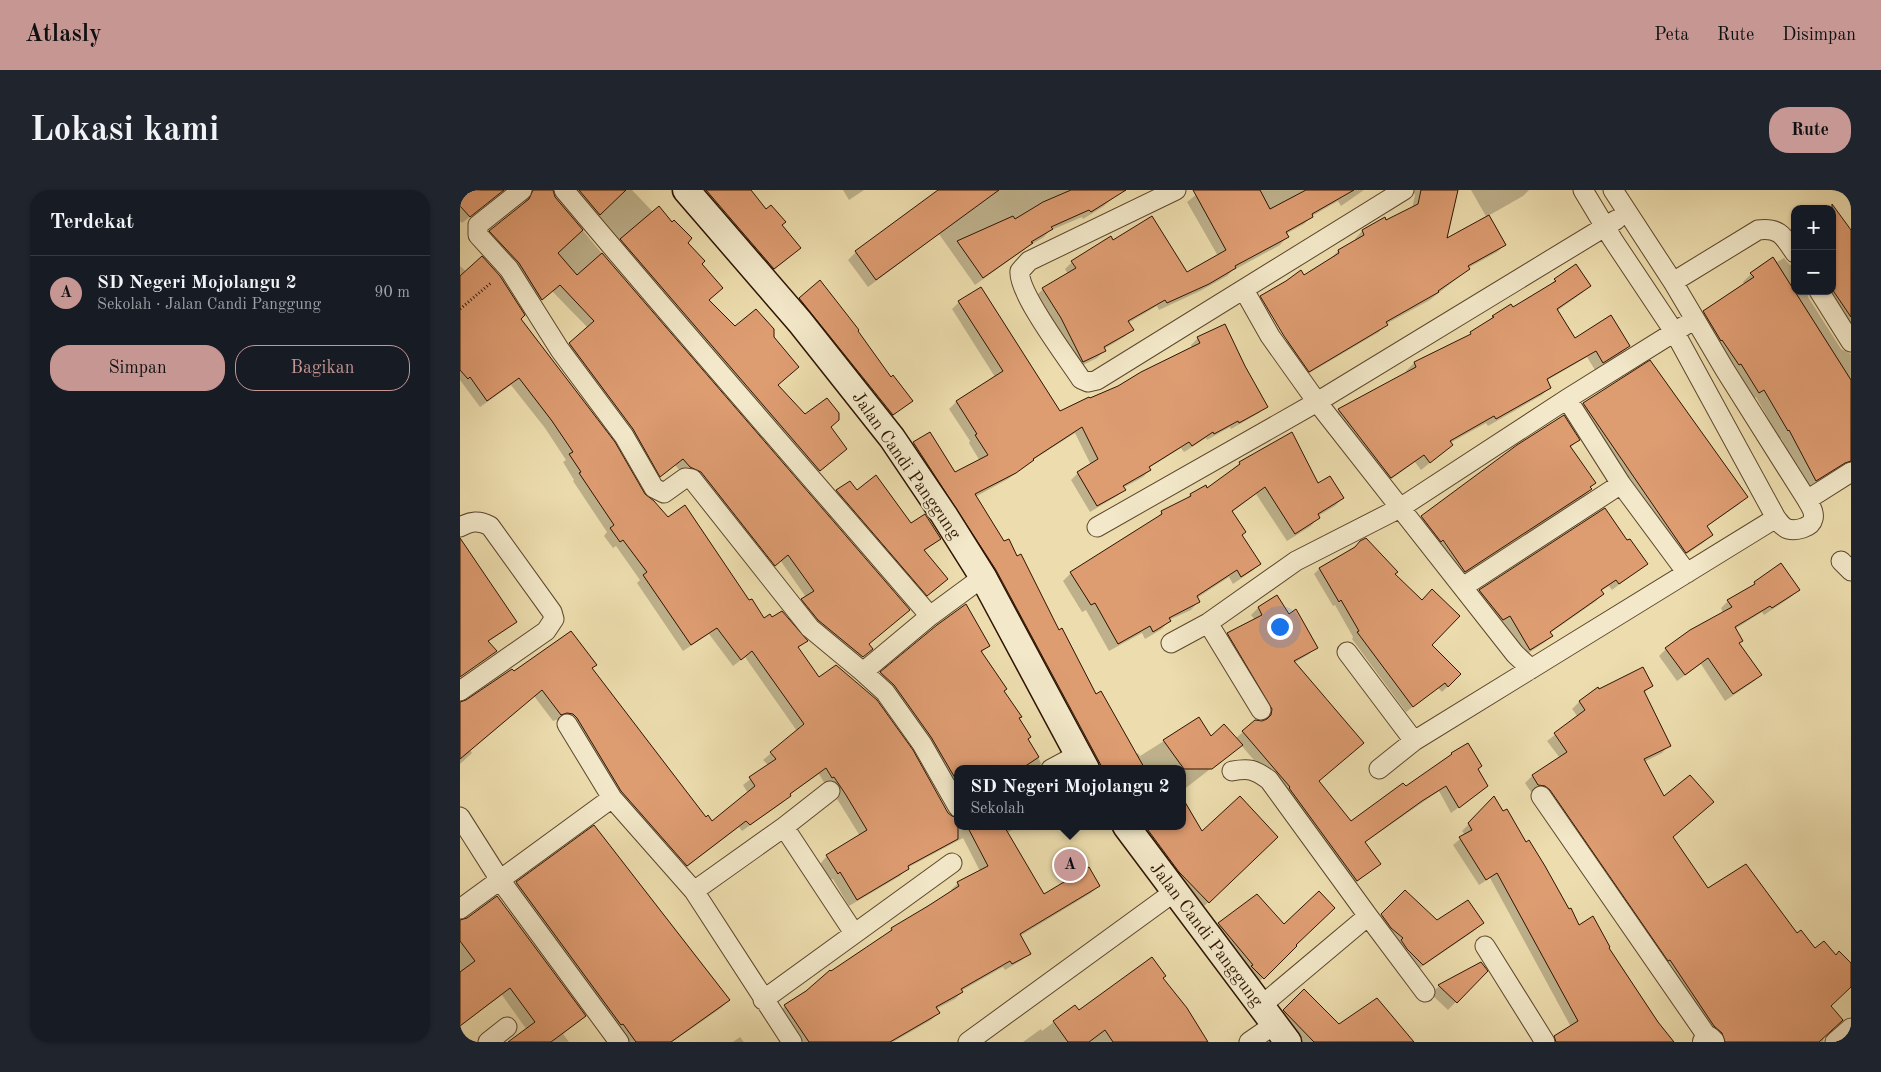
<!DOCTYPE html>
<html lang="id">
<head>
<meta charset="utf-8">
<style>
  :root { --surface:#171b24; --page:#20242c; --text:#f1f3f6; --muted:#9ea1a6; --line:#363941; --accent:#c59692 }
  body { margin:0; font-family:"Old Standard TT",serif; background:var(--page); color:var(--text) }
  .controls { position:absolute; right:15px; top:15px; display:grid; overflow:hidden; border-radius:10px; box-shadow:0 1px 4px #0004 }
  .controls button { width:45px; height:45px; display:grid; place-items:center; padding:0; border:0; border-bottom:1px solid var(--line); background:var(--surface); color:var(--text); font:25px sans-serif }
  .you { position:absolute; left:819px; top:436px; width:18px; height:18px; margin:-12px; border:4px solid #fff; border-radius:50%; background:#1a73e8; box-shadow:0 0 0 8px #1a73e833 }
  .badge { display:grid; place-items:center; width:32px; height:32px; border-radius:50%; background:var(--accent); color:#111; font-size:16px; font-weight:700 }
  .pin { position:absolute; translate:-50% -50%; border:2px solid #fff; box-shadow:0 1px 5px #0006 }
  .popup { position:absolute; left:494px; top:575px; width:232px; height:65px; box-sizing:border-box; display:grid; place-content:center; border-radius:10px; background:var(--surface); filter:drop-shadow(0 1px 4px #0005); font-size:16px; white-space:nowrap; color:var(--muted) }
  .popup b { font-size:19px; color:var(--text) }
  .popup::after { content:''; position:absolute; left:50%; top:100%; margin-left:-10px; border:10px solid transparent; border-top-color:var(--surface) }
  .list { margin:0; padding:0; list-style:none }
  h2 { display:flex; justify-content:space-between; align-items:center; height:65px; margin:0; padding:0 20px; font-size:21px }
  h2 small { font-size:16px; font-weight:400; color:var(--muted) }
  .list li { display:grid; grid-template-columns:32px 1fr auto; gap:15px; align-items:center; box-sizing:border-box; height:75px; padding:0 20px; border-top:1px solid var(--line) }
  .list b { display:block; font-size:19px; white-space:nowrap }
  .list p { margin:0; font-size:16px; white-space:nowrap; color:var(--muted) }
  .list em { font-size:16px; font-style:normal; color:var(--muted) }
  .actions { display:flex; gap:10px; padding:15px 20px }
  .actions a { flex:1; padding:11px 0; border:1px solid var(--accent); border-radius:20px; text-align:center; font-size:18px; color:var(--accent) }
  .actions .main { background:var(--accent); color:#111 }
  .map { position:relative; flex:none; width:1391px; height:852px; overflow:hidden; border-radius:20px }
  header { display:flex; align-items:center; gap:30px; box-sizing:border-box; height:70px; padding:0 25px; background:var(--accent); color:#111 }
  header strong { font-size:24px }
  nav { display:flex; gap:28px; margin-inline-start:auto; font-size:18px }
  .intro { display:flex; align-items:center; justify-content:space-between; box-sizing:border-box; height:120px; padding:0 30px }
  h1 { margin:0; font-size:35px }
  .button { padding:12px 22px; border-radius:20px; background:var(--accent); color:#111; font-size:18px; font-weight:700 }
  main { display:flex; gap:30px; padding:0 30px }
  aside { flex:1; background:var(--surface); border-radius:20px; box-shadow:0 1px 4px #0004 }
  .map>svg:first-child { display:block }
  .shadow { fill:#0003 }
  .building { fill:#de9c71; stroke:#2d1401 }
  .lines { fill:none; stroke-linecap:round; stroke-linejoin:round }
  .minor-casing { stroke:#5d462c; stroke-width:21 }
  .tertiary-casing { stroke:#5d462c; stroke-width:26 }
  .secondary-casing { stroke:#2d1401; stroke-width:29 }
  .path { stroke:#2d1401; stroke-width:3; stroke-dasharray:1 2.5; stroke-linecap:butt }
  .minor { stroke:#f3e9ca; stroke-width:19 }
  .tertiary { stroke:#f3e9ca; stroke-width:24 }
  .secondary { stroke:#f3e9ca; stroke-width:26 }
  .labels { text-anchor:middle; stroke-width:4; stroke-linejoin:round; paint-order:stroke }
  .street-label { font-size:18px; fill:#2d1401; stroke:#f3e9ca }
</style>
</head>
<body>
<header>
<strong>Atlasly</strong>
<nav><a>Peta</a><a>Rute</a><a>Disimpan</a></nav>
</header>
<div class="intro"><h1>Lokasi kami</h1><a class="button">Rute</a></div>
<main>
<aside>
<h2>Terdekat<small></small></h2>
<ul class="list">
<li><span class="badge">A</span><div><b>SD Negeri Mojolangu 2</b><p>Sekolah · Jalan Candi Panggung</p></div><em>90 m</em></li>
</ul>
<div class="actions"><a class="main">Simpan</a><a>Bagikan</a></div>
</aside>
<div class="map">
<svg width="1391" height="852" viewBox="0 0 1391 852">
  <rect width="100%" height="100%" fill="#edddae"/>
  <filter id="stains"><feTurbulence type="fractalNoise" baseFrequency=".004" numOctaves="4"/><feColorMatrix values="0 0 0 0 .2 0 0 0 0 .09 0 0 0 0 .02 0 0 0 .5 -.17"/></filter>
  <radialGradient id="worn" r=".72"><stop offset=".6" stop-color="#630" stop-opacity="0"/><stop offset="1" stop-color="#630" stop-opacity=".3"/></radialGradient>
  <path class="shadow" d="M0 0H44L2 33 0 31Z
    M64 0H89L185 115 408 454 404 466 395 474 335 417 346 407 320 370 308 382 215 275 193 292 103 161 128 138 92 101 74 116 23 49 63 15 67 7Z
    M109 0H172L193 22 226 53 240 74 248 111 317 195 345 226 368 275 353 286Z
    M231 0H289L321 35 331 66 306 86Z
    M383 0H404L389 10Z
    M480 0H662L644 16 623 29 622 27 589 41 584 47 569 56 515 95 479 44 408 97 388 70 396 62Z
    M742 0H904L881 16 878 11 852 26 844 34 826 44 827 47 820 55 772 81 767 86 740 101 699 120 697 116 668 133 672 140 664 147 644 159V161L637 168 615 179 576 106 583 99 608 84 605 79 612 72 653 52 726 84 758 66 727 12Z
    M953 0H997L985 51 1027 28 1011 0H1069L1063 6 1028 26 1045 55 1037 62 1008 78 1000 86 970 110 926 134 919 142 841 188 793 115 800 108 826 152 828 151 803 107H801L827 92 844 86 871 68 878 61 896 51 895 49 902 41 924 29 926 32 952 19 955 5Z
    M1372 35 1391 42V152L1358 101H1372Z
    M1314 68 1317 72 1324 68 1330 75 1335 74V101H1347L1348 107 1381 159 1391 164V283L1382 278 1376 280 1348 298 1321 248H1319L1296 207 1291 210 1236 130 1244 122 1285 95 1283 92 1291 84Z
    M0 76 59 129 184 305 289 412 304 430 346 451 337 459 358 488 487 623 498 636H559L547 643 584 705 638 696 631 703 560 746 569 763 562 770 545 780 543 777 501 801 502 802 495 809 476 819 478 823 471 830 433 852H337L318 823 325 816 425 746 432 739 492 702 491 700 498 693 520 681 503 648 447 678 440 686 389 716 373 689 370 690 360 674 367 666 400 646 379 612 366 593 365 594 359 584 329 605 322 613 282 641 279 637 220 682 99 529 93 531 74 506 10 560 12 563 0 574V512L7 511 53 483 131 479 246 628 252 633 288 603 283 595 308 575 303 570 337 541 285 467 273 476 249 444 223 461 177 393 180 390 156 356 153 358 144 346 147 342 113 291 114 290 103 272 106 270 85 238 51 195 20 217 0 190Z
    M1095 90 1130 95 1122 103 1097 121 1114 149 1169 156 1161 164 1135 180 1127 167 1086 191 1090 197 1082 205 1028 236 1026 233 990 253 983 262 961 280 955 272 923 295 871 227 879 220 947 183 946 181 954 173 1006 147 1033 127 1050 116 1052 119 1088 97Z
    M520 99 600 222 658 197 732 158 731 155 738 148 784 177 806 216 799 223 771 239 770 237 747 250 746 248 724 262 721 258 689 278 690 280 683 287 663 298 664 300 657 306 630 322 611 290 618 283 631 275 615 243 573 270 548 289 515 307 598 442 635 506 675 565 678 563 680 566 739 529 750 548 775 549 783 542 805 531 806 527 761 451 768 444 795 430 791 425 798 418 817 407 829 426 856 457 849 464 834 473 858 591 890 633 946 598 992 564 1017 580 1027 596 991 623 979 601 904 653 919 674 890 697 824 605 781 555 722 601V579H632L447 260 454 253 469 244 495 284 520 271 509 253 510 251 489 219 496 212 535 187 492 119 499 112Z
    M340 109 396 141 430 189 451 211 425 232 332 117Z
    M1123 214 1286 307 1278 315 1246 337 1251 345 1243 353 1218 370 1115 222Z
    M1118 250 1110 258 1134 293 1130 298 1131 299 1123 307 997 389 954 335 962 327Z
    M780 273 857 295 883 308 875 316 858 326V328L851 336 827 351 796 304 772 322 781 346 800 374 792 381 773 394 769 387 737 408 738 412 731 420 709 430 702 439 685 449 682 443 649 461 626 420 622 422 603 391 611 383 694 331 702 322 724 311 730 305 747 300Z
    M377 301 396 302 450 335 480 349 463 362 480 396 460 411 371 308Z
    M0 350 55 431 47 439 0 471Z
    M1167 352 1186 374 1152 400 1149 396 1141 401 1142 404 1136 411 1090 443 1091 446 1085 452 1064 466 1043 432 1036 436 1013 407 1020 401Z
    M1321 375 1338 400 1331 407 1304 425 1302 422 1275 439 1278 454 1300 485 1293 492 1265 511 1241 474 1217 491 1199 466 1206 459 1263 423 1261 418 1268 411 1288 400Z
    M860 378 934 384 970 455 1000 484 982 502 978 498 946 522 892 449 893 447 875 415 873 416 854 384Z
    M478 436 528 456 521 463 581 573 579 579H498V612L414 490Z
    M1191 496 1184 503 1209 555 1202 563 1184 572 1212 648 1247 700 1337 745 1355 760 1376 767 1391 775V796L1369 816 1363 852H1256L1078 603 1071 602 1065 593 1072 586 1100 568 1087 551 1118 527 1112 519 1119 512 1138 499 1139 501Z
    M1034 608 1119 737 1147 758 1206 852H1090L1111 837 1030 688 1019 695 993 655 1005 645 1002 641Z
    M673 636H722L742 643 817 647 741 719Z
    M133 637 269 810 261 818 212 852H162L48 701 56 693Z
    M945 701 976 732 1022 733 1014 741 954 782 914 733Z
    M797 706 835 756 795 796 751 742Z
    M0 731 124 826 103 844 109 852H50L67 840 42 805 0 836Z
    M1021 773 1026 781 988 820 971 804 979 796Z
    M702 789 742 852H563L581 839 582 841 615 816 619 822Z
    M844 801 879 836 952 852H839L816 829Z
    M280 847 284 852H273Z"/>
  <path class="building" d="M0 0H44L10 27 0 16Z
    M73 0H93L95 7 123 40 98 63 117 85 142 63 450 420 409 454 413 459 403 467 358 430 341 409 354 401 328 365 315 376 241 282 230 277 223 269 200 287 173 239 109 153 134 131 100 95 82 110 59 73 29 41 69 9Z
    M119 0H166L140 25Z
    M246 0H291L306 19 311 15 326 32 322 35 341 58 314 79Z
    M478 0H539L416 90 395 61Z
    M611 0H666L631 22 629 20 591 37 593 39 571 52 573 53 523 88 497 51 553 26 555 29 583 12Z
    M733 0H800L810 19 846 0H894L852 24 853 27 826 42 829 47 775 76 776 78 749 94 707 113 705 110 668 131 674 140 644 157 646 161 623 172 601 128 582 98 616 78 611 71 651 46 653 50 692 26 727 82 766 60Z
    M961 0H998L987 48 1029 25 1046 55 1008 76 1010 79 978 101 979 102 926 132 928 135 849 182 824 146 800 106 826 91 841 80 844 85 879 63 878 60 904 45 902 40 925 27 926 30 958 14Z
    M1372 14 1391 40V127L1372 99Z
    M199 16 212 32 214 30 232 48 228 53 245 71 242 74 263 98 249 110 275 136 296 119 314 139V147L339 177 318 195 345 224 367 208 379 223V230L371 237 387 259 360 281 160 49Z
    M22 66 40 86 65 125 61 129 155 252 185 304 194 311 208 327 225 315 289 410 292 409 304 428 310 424 312 427 322 421 348 451 338 457 359 487 376 475 417 510 453 560 488 623 492 626 498 628V649L448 676 449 679 397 710 380 682 378 684 366 665 407 640 386 605 374 587 372 588 366 578 330 604 331 606 290 635 286 631 227 676 161 601 117 528 113 524 107 523 101 525 82 500 0 569V512L6 510 52 479 54 481 111 441 137 475 132 478 246 627 248 625 252 631 295 596 289 587 316 569 310 562 344 534 292 461 281 470 257 438 231 455 183 385 187 382 163 350 160 352 150 338 154 335 119 283 121 282 109 264 113 262 92 231 59 188 27 211 10 187 8 189 0 180V86Z
    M1313 67 1391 190V271L1385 273 1356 291 1329 240 1328 241 1304 200 1299 203 1281 174 1279 175 1262 150 1261 151 1243 121 1294 87 1290 83Z
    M1116 74 1131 96 1097 119 1115 148 1151 125 1170 156 1143 173 1136 161 1087 189 1091 198 1036 229 1034 226 990 251 993 255 970 273 964 265 931 288 878 219 956 177 954 172 1011 144 1010 142 1034 127 1032 126 1051 114 1053 117 1096 91 1094 89Z
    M360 90 399 140 398 141 431 187 433 185 453 211 433 225 339 108Z
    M521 97 600 221 629 207 630 208 658 196 681 182 740 153 737 147 765 134 785 176 808 217 779 233 778 231 754 244 753 242 732 256 729 252 689 277 691 280 663 296 666 300 637 316 617 282 638 269 622 237 573 269 574 270 556 283 515 304 544 351 549 349 557 366 561 364 599 440 602 438 636 504 641 501 685 579H643L536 380 453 252 470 242 495 282 528 265 515 245 517 244 496 211 543 181 498 111Z
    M1190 170 1288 307 1247 336 1253 345 1226 363 1123 213Z
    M1104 225 1120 250 1110 256 1136 293 1130 297 1132 299 1005 382 983 350 981 352 961 326 1057 255Z
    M832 242 858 293 870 286 884 308 858 324 860 328 835 344 805 297 772 321 786 342 782 345 801 374 781 387 777 380 737 406 740 412 709 428 711 431 693 442 690 436 658 454 635 413 631 415 610 382 702 324 701 321 731 306 730 304 746 295 747 298 780 274 779 272Z
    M416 285 451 333 465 324 481 349 464 360 488 389 467 406 376 300 390 291 397 300Z
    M1145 318 1167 350 1170 349 1188 374 1159 394 1156 390 1141 400 1144 404 1090 442 1093 446 1070 460 1050 426 1043 430 1019 400Z
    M0 348 57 432 28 451 37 461 0 487Z
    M906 348 938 382 935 384 962 410 972 399 1000 426 972 455 1001 484 988 497 985 493 953 517 897 442 899 441 881 410 879 412 859 378 895 357 900 351Z
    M1321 373 1340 400 1312 418 1310 416 1275 437 1283 451 1279 453 1302 485 1273 504 1248 468 1225 485 1205 458 1230 440 1272 417 1267 410 1295 394 1294 392Z
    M817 405 829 424 836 419 858 458 834 471 904 553 859 591 891 631 943 593 946 596 992 564 991 563 1008 553 1022 576 1018 579 1028 596 999 618 986 596 962 611 905 652 921 674 897 691 829 598 830 597 782 541 795 530 802 531 807 529 811 525 812 519 767 443 802 425 798 417Z
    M506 414 530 456 521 461 547 499 544 501 562 527 559 528 571 547 568 549 579 567 561 579H498V593L471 547 434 495 420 482 477 435Z
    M1183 477 1193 496 1184 501 1211 556 1184 569 1204 606 1230 585 1254 612 1213 647 1248 698 1286 674 1337 743 1341 740 1355 758 1364 751 1376 765 1379 761 1391 773V797L1371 816 1383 830 1359 852H1265L1262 843 1254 836 1210 770 1208 771 1090 600 1085 596 1078 595 1072 585 1107 562 1094 543 1125 520 1119 511 1138 497 1139 499Z
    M739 527 751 546 764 534 783 555 752 579H724L703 550Z
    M780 606 818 647 749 713 719 682 685 636H722V607L742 641Z
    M1034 606 1043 621 1047 619 1066 652 1069 650 1085 676 1109 719 1111 718 1119 735 1133 726 1150 757 1149 758 1198 832 1214 852H1096L1094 846 1118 831 1037 683 1026 690 999 647 1012 640 1008 633Z
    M134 635 270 810 211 852H176L163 834 161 835 56 692Z
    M507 636H544L584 704 629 677 640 696 560 744 571 764 552 774 550 771 501 799 503 802 476 817 480 823 430 852H349L324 815 346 801 370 780 371 781 432 740 431 738 468 716 499 696 497 692 528 676Z
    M945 700 977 730 1008 710 1024 733 963 775 947 759 941 750 943 748 931 738 921 724Z
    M859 701 875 718 836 755 837 756 804 789 791 776 793 775 758 733 797 704 824 734Z
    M37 706 126 826 91 852H48L75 832 50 798 0 836V782L15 771 0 751V730L7 728Z
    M692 767 706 786 703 788 727 818 748 852H653L645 840 629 852H608L593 831 615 815 619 820Z
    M1021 772 1028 781 997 813 978 795Z
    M844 799 879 834 917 808 954 852H854L823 820Z"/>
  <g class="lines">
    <defs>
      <path id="minor" d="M62 0 18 35V45L49 79 100 160 164 246 194 298 204 303 225 288 232 289 350 438 403 482 425 502 462 554 498 617
        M104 0C224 143 348 284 470 426
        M716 0 569 71 560 81C557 102 608 169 621 189L628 192 637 190 944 0
        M1123 0 1153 50 1215 143 1316 328C1320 333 1322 337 1328 339 1336 341 1351 338 1353 329 1355 323 1350 315 1347 310L1265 180 1213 92 1153 0
        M1213 92 1298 40C1320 37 1324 47 1335 63
        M784 100 810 146 857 212 1055 464 1071 479
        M1359 101 1391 152
        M1107 209 1161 294 1227 383
        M1347 310 1391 282
        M0 337C11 331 19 330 30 336L92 422 94 429 86 441 0 501
        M637 337 857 212 1156 30
        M1381 371 1391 381
        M1003 397 1161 294
        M748 433 801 520
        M711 453 748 433 836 371 940 318 1107 209 1224 136
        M887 462 954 551
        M403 482 470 426 523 387
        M107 534 152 608
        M591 579 617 565
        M919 579 954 551 1316 328
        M772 581C789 578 794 579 809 590L908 726 965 802
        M1081 606 1249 849
        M0 627 40 690 159 852
        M324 637 394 743
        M234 701 324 637 370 601
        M0 719 152 608 234 701 332 852
        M1025 756 1085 852
        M303 810 492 673
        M802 815 908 726
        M28 852 47 837
        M508 852 714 702
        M789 852 815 834
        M1375 852 1391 838"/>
      <path id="tertiary" d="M1245 852 1249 849 1252 852"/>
      <path id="secondary" d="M226 0 340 132 432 248 484 325 523 387 626 579
        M666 636 828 852"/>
    </defs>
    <use href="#minor" class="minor-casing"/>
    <use href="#tertiary" class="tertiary-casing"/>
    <use href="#secondary" class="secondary-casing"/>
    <path class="path" d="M0 119 32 92"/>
    <use href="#minor" class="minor"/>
    <use href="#tertiary" class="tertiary"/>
    <use href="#secondary" class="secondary"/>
  </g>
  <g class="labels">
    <g class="street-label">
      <text transform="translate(447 275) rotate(55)" y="6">Jalan Candi Panggung</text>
      <text transform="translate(747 744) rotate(53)" y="6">Jalan Candi Panggung</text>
    </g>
  </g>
  <rect width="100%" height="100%" filter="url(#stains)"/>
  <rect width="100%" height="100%" fill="url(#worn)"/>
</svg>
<div class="controls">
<button>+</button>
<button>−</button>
</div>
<div class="you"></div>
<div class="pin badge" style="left:610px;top:675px">A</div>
<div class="popup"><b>SD Negeri Mojolangu 2</b>Sekolah</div>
</div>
</main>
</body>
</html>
